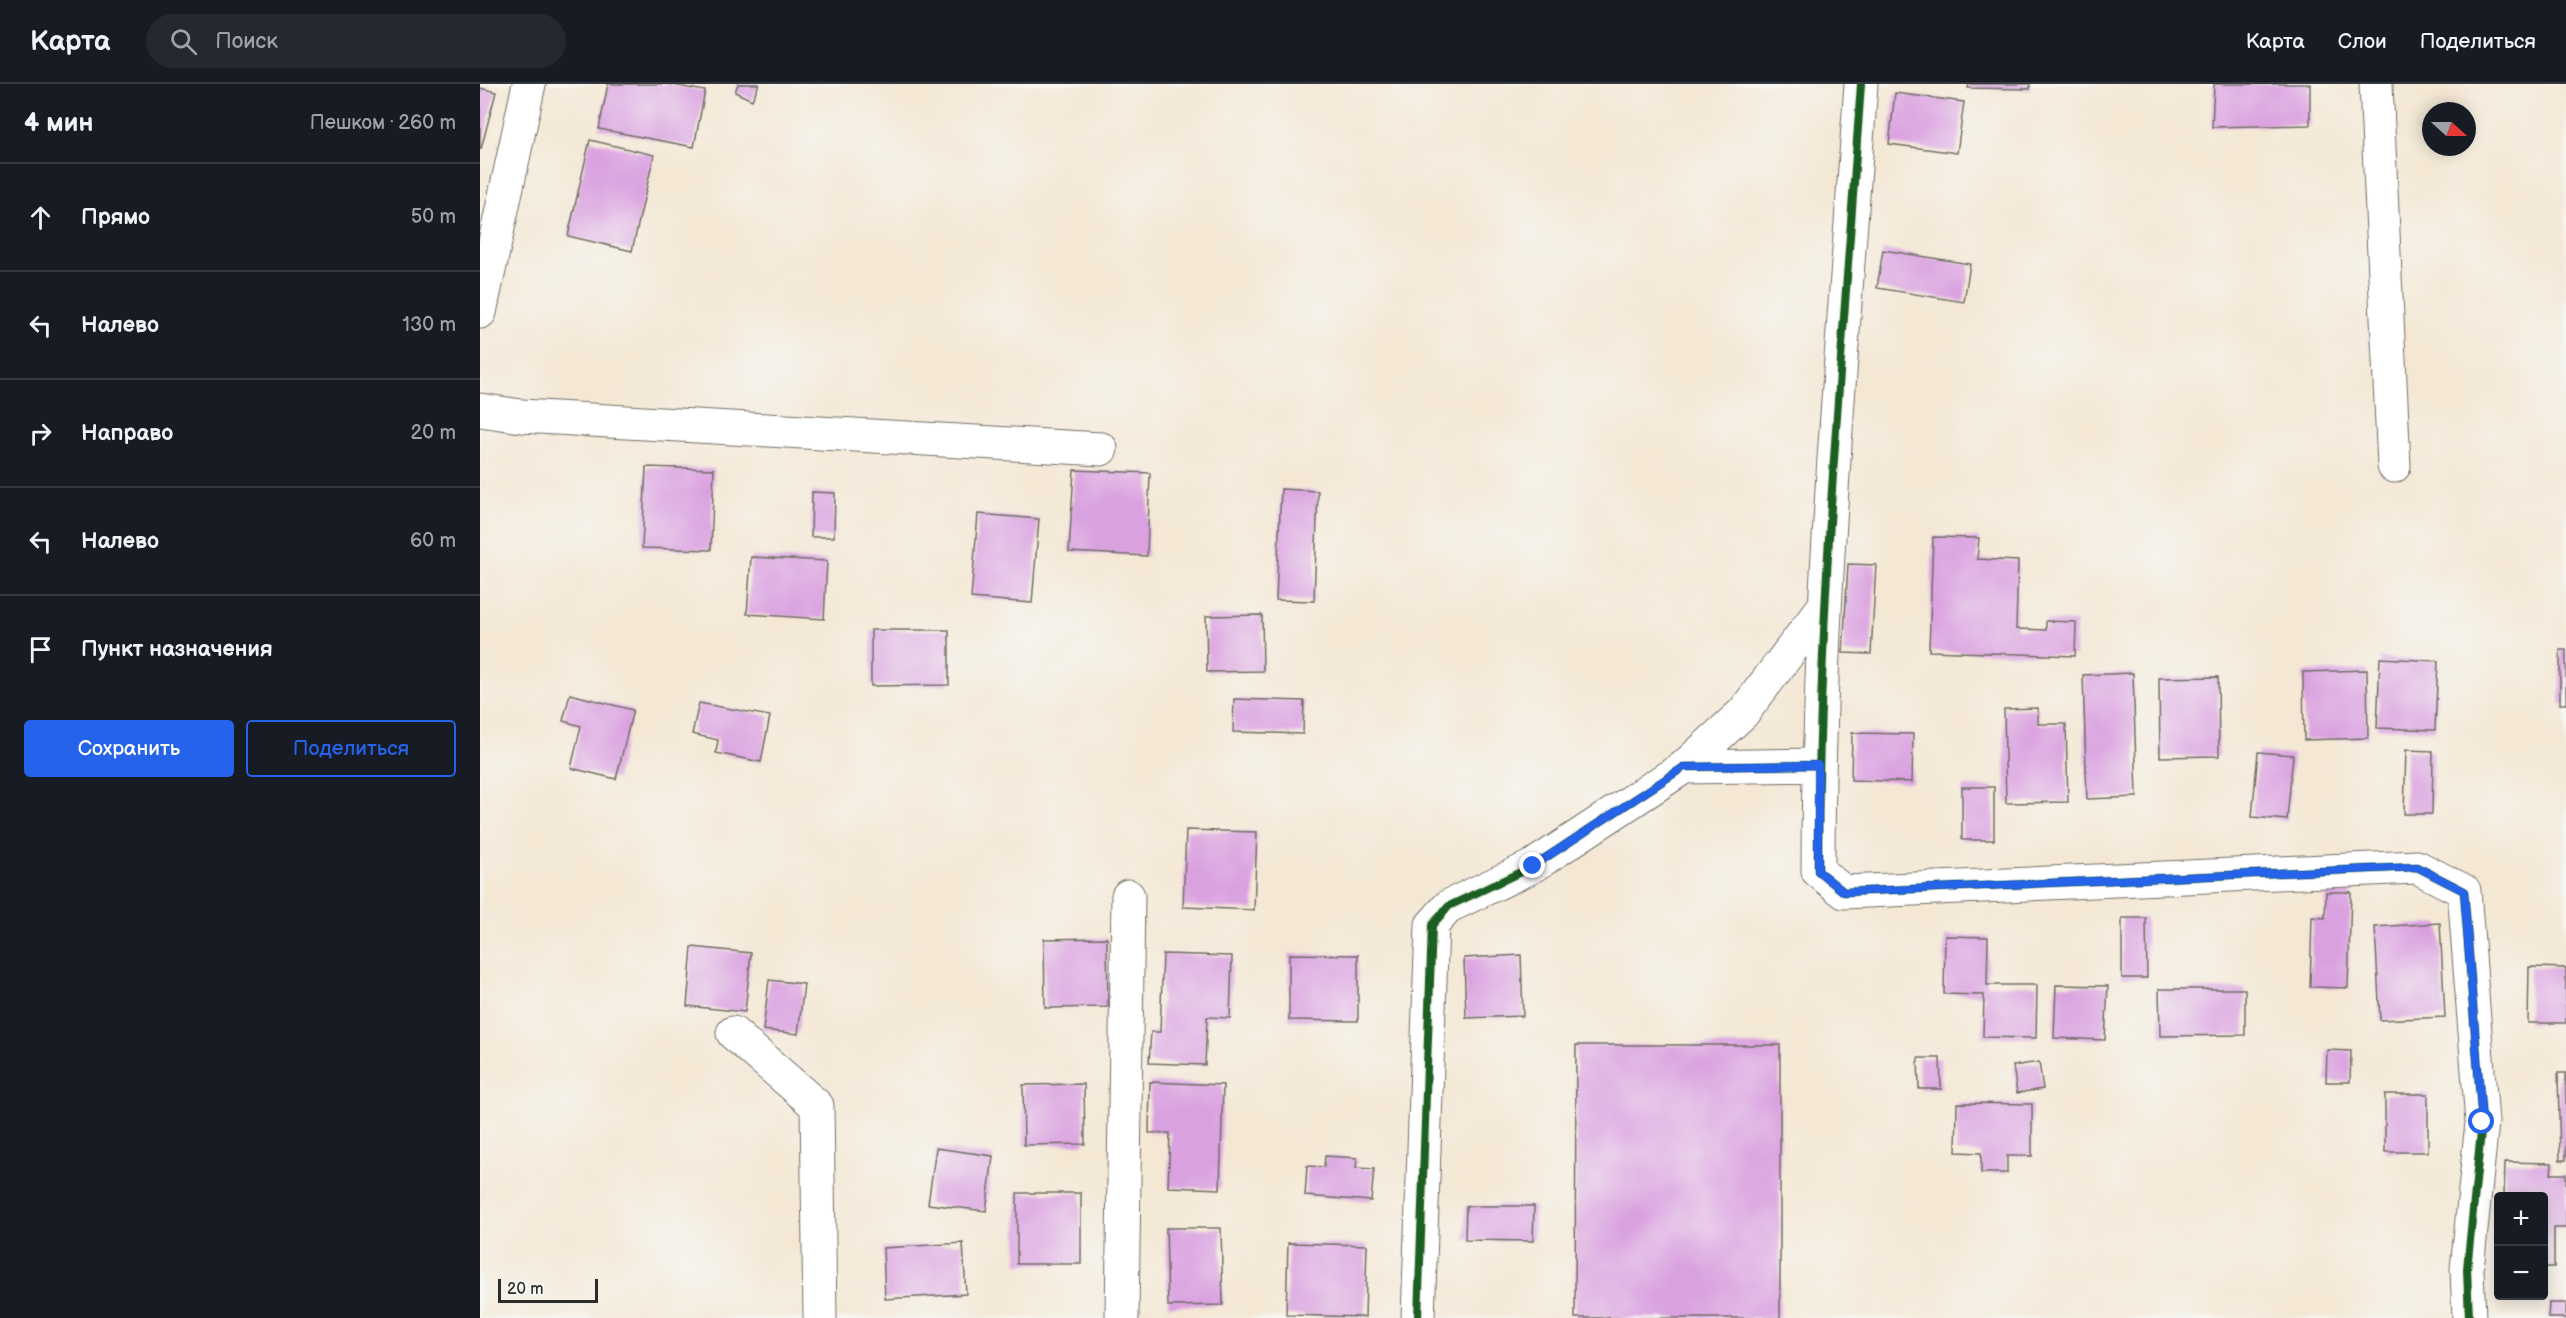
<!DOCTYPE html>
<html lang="ru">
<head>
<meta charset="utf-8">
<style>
  :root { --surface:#171b24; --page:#242831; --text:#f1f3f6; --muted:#9ea1a6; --line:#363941; --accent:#2563eb }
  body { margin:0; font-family:"Balsamiq Sans",sans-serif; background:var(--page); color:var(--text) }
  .controls { position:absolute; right:18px; bottom:18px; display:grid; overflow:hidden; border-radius:6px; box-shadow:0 3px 15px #0003 }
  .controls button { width:54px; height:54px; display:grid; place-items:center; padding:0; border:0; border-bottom:2px solid var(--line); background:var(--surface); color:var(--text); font:30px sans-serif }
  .compass { position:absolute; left:1942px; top:18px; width:54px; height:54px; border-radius:50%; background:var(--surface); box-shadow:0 3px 15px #0003; rotate:111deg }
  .scale { position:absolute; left:18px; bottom:15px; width:100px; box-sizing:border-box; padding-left:6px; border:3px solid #2b2b2b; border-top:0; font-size:16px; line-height:21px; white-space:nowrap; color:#2b2b2b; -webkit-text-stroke:4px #f6f6f2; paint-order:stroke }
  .stop { position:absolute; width:18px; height:18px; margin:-14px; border:4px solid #2563eb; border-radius:50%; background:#fff }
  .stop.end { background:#2563eb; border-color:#fff; box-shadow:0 2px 6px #0008 }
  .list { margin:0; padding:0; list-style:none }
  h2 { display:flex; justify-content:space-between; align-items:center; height:78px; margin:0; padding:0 24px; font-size:26px }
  h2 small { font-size:20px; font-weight:400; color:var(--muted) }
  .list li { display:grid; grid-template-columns:39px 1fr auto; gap:18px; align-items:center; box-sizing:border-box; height:108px; padding:0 24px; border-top:2px solid var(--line) }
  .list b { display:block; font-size:22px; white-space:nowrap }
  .list em { font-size:20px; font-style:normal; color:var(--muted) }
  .actions { display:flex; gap:12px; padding:18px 24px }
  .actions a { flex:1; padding:14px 0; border:2px solid var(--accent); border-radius:6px; text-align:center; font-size:21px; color:var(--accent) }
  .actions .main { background:var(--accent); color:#fff }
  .icon { flex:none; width:33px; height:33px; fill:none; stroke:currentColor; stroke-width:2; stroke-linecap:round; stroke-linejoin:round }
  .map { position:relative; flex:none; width:2086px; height:1234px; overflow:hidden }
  header { display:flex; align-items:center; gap:36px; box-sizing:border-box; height:84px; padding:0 30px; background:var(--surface); border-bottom:2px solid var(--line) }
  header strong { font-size:28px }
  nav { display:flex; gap:33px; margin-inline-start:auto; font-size:21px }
  .search { width:420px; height:54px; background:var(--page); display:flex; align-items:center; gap:15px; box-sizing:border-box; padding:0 21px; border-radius:33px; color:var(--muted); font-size:22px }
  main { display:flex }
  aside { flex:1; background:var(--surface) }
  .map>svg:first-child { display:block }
  .building { fill:#daa1e0 }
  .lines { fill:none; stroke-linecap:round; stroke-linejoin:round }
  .minor-casing { stroke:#716d66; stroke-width:35 }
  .minor { stroke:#fff; stroke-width:33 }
  .cycleway-casing { stroke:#f6f6f2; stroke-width:11 }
  .cycleway { stroke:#1b5e20; stroke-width:8 }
  .route { stroke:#2563eb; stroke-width:8 }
</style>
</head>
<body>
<header>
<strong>Карта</strong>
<div class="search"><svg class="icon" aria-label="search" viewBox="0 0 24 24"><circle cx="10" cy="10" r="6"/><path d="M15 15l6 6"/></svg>Поиск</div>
<nav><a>Карта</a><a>Слои</a><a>Поделиться</a></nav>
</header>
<main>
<aside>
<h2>4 мин<small>Пешком · 260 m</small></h2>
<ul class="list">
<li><svg class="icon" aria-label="ahead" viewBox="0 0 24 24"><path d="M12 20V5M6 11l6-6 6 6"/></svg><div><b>Прямо</b></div><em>50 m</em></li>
<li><svg class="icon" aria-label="left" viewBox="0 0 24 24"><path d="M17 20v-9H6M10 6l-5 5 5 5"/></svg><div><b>Налево</b></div><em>130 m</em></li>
<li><svg class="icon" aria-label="right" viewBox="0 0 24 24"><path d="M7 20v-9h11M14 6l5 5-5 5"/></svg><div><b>Направо</b></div><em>20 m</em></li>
<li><svg class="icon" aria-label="left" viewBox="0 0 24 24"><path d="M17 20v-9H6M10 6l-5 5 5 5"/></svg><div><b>Налево</b></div><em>60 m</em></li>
<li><svg class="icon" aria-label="arrive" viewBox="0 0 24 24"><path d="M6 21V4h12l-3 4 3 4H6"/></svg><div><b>Пункт назначения</b></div></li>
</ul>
<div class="actions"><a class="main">Сохранить</a><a>Поделиться</a></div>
</aside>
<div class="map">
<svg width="2086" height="1234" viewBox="0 0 2086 1234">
  <rect width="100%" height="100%" fill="#f6f6f2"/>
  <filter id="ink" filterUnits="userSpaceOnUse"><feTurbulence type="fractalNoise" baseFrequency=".0167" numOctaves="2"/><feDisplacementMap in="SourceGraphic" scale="12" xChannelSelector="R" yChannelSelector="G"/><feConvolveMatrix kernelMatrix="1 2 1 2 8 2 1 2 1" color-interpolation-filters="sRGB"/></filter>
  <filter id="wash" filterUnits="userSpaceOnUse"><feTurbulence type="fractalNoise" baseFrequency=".008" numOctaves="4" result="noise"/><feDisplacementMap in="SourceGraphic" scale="24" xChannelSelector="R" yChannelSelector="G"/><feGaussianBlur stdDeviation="1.35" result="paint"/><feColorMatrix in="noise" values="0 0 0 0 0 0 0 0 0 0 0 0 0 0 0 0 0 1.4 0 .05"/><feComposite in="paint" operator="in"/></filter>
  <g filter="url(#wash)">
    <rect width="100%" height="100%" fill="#f4e8d5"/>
    <g id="blocks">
      <path class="building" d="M128 0H188L225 7 214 63 119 45Z
        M258 0H279L272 16 255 8Z
        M1489 0H1550V5L1488 4Z
        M1734 0H1830V41L1732 43Z
        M0 4 16 8 1 65H0Z
        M1415 9 1484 18 1477 69 1409 60Z
        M110 56 174 71 152 167 88 152Z
        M1403 166 1490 180 1484 218 1397 204Z
        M166 383 234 385 231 466 162 464Z
        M594 386 670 389 667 472 589 468Z
        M801 405 838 407 834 517 796 516Z
        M332 408 355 409 354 453H331Z
        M498 430 559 435 552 519 491 514Z
        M1453 453 1499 454 1497 475 1538 477 1536 545 1566 546V537L1596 538 1595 572 1449 567Z
        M271 473 347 477 344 535 267 530Z
        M1368 480 1396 481 1391 570 1363 569Z
        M782 531 783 587 727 588 726 532Z
        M391 546H469V601L391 602Z
        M2080 566H2086V620H2080Z
        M1900 574 1958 577 1955 646 1897 644Z
        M1887 586 1888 654 1824 656 1823 588Z
        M1653 589 1657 713 1607 715 1603 591Z
        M1738 593 1739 672 1680 673 1679 594Z
        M90 610 153 626 136 695 91 684 101 642 83 637Z
        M754 615 824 617 823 650 753 648Z
        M219 619 290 632 281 678 236 669 238 656 212 650Z
        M1558 624V640H1586L1588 718 1526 719 1524 625Z
        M1372 649 1433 650 1432 698 1371 696Z
        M1926 666 1953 667 1952 730H1924Z
        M1778 668 1813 671 1807 736 1772 733Z
        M1482 703H1514V756H1482Z
        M706 746 777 748 774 826 703 823Z
        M1846 808H1871L1868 904 1830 903 1832 833 1845 834Z
        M1642 834H1666L1667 894H1642Z
        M1960 839 1965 933 1900 936 1895 843Z
        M1465 852 1508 853 1507 901H1557L1556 954 1503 953 1504 911 1464 910Z
        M627 854 628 923 565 924 564 855Z
        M212 863 271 869 265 928 207 922Z
        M683 870 752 872 750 934 727 933 725 981 669 979 671 948H680Z
        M809 870 878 871V937L809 936Z
        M1041 871 1043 932 986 934 984 874Z
        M2049 883 2086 884V939H2048Z
        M289 896 324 900 318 950 283 946Z
        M1576 901 1628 902 1625 956 1574 954Z
        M1679 905H1765V951L1680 952Z
        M1096 961H1300V1234H1095Z
        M1847 966 1871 967 1870 998H1846Z
        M1438 974H1460L1461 1005H1439Z
        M1559 978 1563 1005 1537 1009 1533 982Z
        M2078 989H2086V1076H2080Z
        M670 998 743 1001 740 1105 688 1103 690 1049H669Z
        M604 1000 605 1060 544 1061 543 1001Z
        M1905 1010H1948V1068H1905Z
        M1477 1019 1552 1020V1072H1527V1089H1501V1069L1476 1068Z
        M456 1064 513 1072 506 1127 448 1120Z
        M845 1072 877 1074 876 1084 894 1085 891 1117 825 1112 827 1082 844 1083Z
        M2025 1078 2072 1079 2071 1090H2086V1144H2074V1183H2064V1112H2024Z
        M537 1109H601V1180H537Z
        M986 1122H1054L1053 1157 985 1156Z
        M686 1144H741L743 1221 688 1222Z
        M483 1159 486 1210 405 1215 403 1164Z
        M808 1159 887 1161 885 1233 806 1231Z
        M2069 1219H2086V1234H2068Z"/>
    </g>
  </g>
  <g filter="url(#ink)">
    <use href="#blocks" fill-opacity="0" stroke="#716d66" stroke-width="1.5"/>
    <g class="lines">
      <defs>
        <path id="minor" d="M1381 0C1363 262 1338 524 1338 787L1364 808 1937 783 1984 807 2002 1038 1987 1185 1989 1234
          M1896 0 1914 382
          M0 228 49 0
          M0 326 41 332 621 365
          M1204 683 1263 629 1345 521
          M253 949 337 1022 340 1234
          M642 1234 648 812
          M938 1234 952 841 969 822 1053 782 1204 683 1338 681"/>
      </defs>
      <use href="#minor" class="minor-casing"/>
      <use href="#minor" class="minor"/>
      <defs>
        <path id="cycleway" d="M1381 0C1363 262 1338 524 1338 787L1364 808 1937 783 1984 807 2002 1038 1987 1185 1989 1234
          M938 1234 952 841 969 822 1053 782 1204 683 1338 681"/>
      </defs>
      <use href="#cycleway" class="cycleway-casing"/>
      <use href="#cycleway" class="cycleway"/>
    </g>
  </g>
  <g class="lines" filter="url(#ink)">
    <path class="route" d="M1053 782 1204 683 1338 681V787L1364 808 1937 783 1984 807 2002 1038"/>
  </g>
</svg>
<div class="controls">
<button>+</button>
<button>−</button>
</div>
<svg class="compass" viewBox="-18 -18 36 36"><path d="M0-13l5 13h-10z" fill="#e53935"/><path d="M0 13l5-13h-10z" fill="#9ea1a6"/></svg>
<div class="scale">20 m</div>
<div class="stop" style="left:2002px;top:1038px"></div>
<div class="stop end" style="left:1053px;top:782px"></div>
</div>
</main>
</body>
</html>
